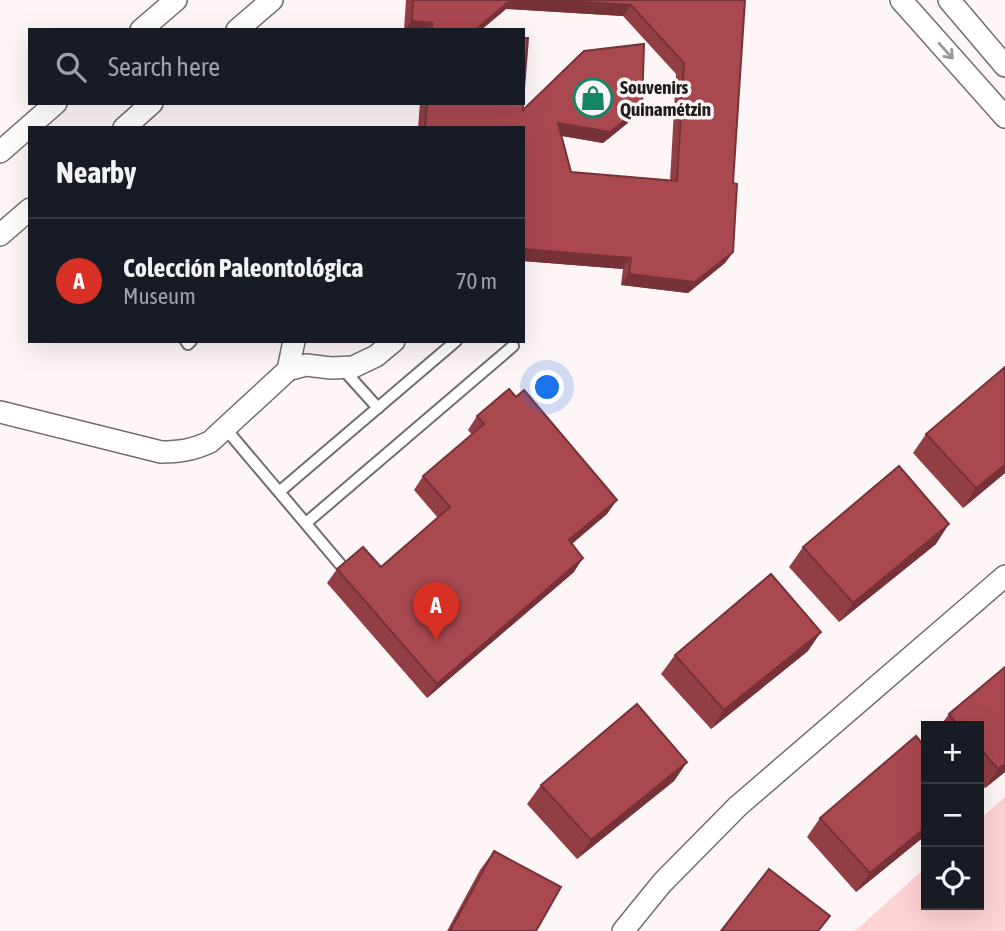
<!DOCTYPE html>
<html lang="en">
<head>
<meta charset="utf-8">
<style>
  :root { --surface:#171b24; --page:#20242c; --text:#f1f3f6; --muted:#9ea1a6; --line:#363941; --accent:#d93025 }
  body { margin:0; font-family:"Asap Condensed",sans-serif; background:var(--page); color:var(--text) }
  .controls { position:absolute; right:21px; bottom:21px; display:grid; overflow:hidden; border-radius:0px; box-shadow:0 7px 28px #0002 }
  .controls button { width:63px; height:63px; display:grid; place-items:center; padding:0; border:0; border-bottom:2px solid var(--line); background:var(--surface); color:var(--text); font:35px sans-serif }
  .you { position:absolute; left:548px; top:388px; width:24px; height:24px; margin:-18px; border:5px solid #fff; border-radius:50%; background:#1a73e8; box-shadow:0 0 0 10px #1a73e833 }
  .badge { display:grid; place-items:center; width:46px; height:46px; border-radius:50%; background:var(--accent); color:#fff; font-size:23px; font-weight:700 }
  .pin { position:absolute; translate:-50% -58px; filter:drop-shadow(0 2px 4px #0008) }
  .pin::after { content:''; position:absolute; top:37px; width:24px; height:21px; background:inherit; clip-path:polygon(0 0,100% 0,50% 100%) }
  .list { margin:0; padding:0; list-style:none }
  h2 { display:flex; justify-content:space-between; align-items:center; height:91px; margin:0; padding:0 28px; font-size:30px }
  h2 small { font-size:23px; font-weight:400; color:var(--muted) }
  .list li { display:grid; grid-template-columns:46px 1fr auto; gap:21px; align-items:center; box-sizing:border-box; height:126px; padding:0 28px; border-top:2px solid var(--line) }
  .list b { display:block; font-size:26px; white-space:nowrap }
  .list p { margin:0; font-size:23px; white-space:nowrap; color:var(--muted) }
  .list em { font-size:23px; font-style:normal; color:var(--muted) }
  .icon { flex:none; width:38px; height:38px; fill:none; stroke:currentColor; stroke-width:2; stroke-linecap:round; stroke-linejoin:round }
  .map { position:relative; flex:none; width:1005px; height:931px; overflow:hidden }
  .search { position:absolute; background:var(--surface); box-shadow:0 7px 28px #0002; left:28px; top:28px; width:497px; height:77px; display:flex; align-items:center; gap:18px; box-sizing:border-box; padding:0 24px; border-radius:0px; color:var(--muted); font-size:26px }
  .panel { position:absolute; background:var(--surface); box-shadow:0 7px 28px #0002; left:28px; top:126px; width:497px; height:217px; border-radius:0px }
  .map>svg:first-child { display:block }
  .green { fill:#fed3d4 }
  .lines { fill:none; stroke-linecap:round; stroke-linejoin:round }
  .lane-casing { stroke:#746d6d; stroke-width:14 }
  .street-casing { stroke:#746d6d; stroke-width:24 }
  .lane { stroke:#fff; stroke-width:10 }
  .street { stroke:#fff; stroke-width:21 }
  .wall { fill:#923e45 }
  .shaded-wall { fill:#773238 }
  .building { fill:#aa4850; stroke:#773238; stroke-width:2 }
  .oneway { stroke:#9a9999 }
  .labels { text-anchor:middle; stroke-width:7; stroke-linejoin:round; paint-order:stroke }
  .poi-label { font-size:19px; font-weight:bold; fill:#1f1d1d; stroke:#fef6f6; text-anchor:start }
</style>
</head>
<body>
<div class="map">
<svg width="1005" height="931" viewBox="0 0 1005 931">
  <rect width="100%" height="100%" fill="#fef6f6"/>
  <path class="green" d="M1005 797V931H855L926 867V905H979V820Z"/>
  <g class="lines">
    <defs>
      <path id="lane" d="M186 341 188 344 191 341
        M341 367 378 408
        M225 428 340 564
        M279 492 456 341
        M306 523 513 346"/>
      <path id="street" d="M901 0 1005 117
        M949 0 1005 66
        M141 30 176 0
        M237 30 272 0
        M124 128 152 103
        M0 152 56 103
        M0 235 30 209
        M288 370 294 341
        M0 412 161 452C179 452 193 450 210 442L288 370 306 365 331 368 353 367 376 356 394 341
        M623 931 662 883 738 806 1005 576"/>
    </defs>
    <use href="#lane" class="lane-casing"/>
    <use href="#street" class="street-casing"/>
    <use href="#lane" class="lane"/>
    <use href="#street" class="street"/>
  </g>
  <path class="wall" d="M406 0H745L733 183V252L725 263 688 293 621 285 623 269 523 261V128H418L420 103H523V110L642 107 634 118 603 143 562 136 571 172 670 181 676 74 623 16 506 9 481 30H404Z
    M477 416 607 514 572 544 574 572 427 698 327 583 337 569 381 567 438 518 414 490 423 476 472 435 468 430Z
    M926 434 1005 473 963 508 913 453Z
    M936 544 839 622 789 567 803 547Z
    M808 651 711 729 661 674 675 655Z
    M1005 667V772L985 788 979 781V726H940L949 714Z
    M926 748V835L856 892 807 837 820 818Z
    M687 762 674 781 577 859 527 804 541 785Z
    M494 851 536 931H447L480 870Z"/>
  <path class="shaded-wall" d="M511 0H552L631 5 623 16 506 9 481 30H475Z
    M412 21 432 23 427 30H405Z
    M642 107 634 118 603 143 551 134 558 123Z
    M523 249 631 258 623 269 523 261Z
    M733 252 725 263 688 293 621 285 629 274Z
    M1005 465V473L963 508 976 488Z
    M617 500 607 514 559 554 569 540Z
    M949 524 936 544 839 622 853 603Z
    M583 558 574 572 427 698 437 684Z
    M821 632 808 651 711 729 724 710Z
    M687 762 674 781 577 859 591 840Z
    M1005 764V772L985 788 998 769Z
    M926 827V835L856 892 870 873Z"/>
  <path class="building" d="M413 0H511L475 30H432V23L412 21Z
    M552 0H745L733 183 737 184 733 252 695 282 629 274 631 258 523 249V128H425L427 103H523V110L584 51 644 44 642 107 610 132 558 123 571 172 677 181 684 63 631 5Z
    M523 38H528L523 101Z
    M1005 367V465L976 488 926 434Z
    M509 389 516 397 524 390 617 500 569 540 583 558 437 684 337 569 363 547 381 567 450 507 423 476 484 424 477 416Z
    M899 466 949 524 853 603 803 547Z
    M771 574 821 632 724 710 675 655Z
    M1005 667V764L998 769 979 747V726H959L949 714Z
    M637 704 687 762 591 840 541 785Z
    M916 736 926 748V827L870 873 820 818Z
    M494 851 561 887 536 931H450Z
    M769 869 830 916 818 931H721Z"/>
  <defs><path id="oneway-shaft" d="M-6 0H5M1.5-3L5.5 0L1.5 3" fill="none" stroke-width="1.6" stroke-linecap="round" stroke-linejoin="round" transform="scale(1.75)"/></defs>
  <use class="oneway" href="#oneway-shaft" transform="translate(946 51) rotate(48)"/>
  <defs>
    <symbol id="shop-ring" viewBox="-11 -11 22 22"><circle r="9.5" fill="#fef6f6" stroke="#168766" stroke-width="1.5"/><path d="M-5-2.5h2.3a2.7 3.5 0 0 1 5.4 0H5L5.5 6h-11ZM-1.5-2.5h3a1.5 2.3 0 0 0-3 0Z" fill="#168766"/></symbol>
  </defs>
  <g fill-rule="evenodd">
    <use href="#shop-ring" x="571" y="76" width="44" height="44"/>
  </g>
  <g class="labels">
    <g class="poi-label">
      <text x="620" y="94">Souvenirs<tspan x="620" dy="22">Quinamétzin</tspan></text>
    </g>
  </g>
</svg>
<div class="controls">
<button>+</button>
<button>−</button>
<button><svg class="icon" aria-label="locate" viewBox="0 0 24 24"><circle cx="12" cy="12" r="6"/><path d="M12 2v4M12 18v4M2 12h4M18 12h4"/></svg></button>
</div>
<div class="you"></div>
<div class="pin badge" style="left:436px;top:640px">A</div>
<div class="search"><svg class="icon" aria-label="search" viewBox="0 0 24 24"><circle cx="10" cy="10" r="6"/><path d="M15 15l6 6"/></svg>Search here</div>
<section class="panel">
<h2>Nearby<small></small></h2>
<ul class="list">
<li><span class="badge">A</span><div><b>Colección Paleontológica</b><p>Museum</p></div><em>70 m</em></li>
</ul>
</section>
</div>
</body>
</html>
